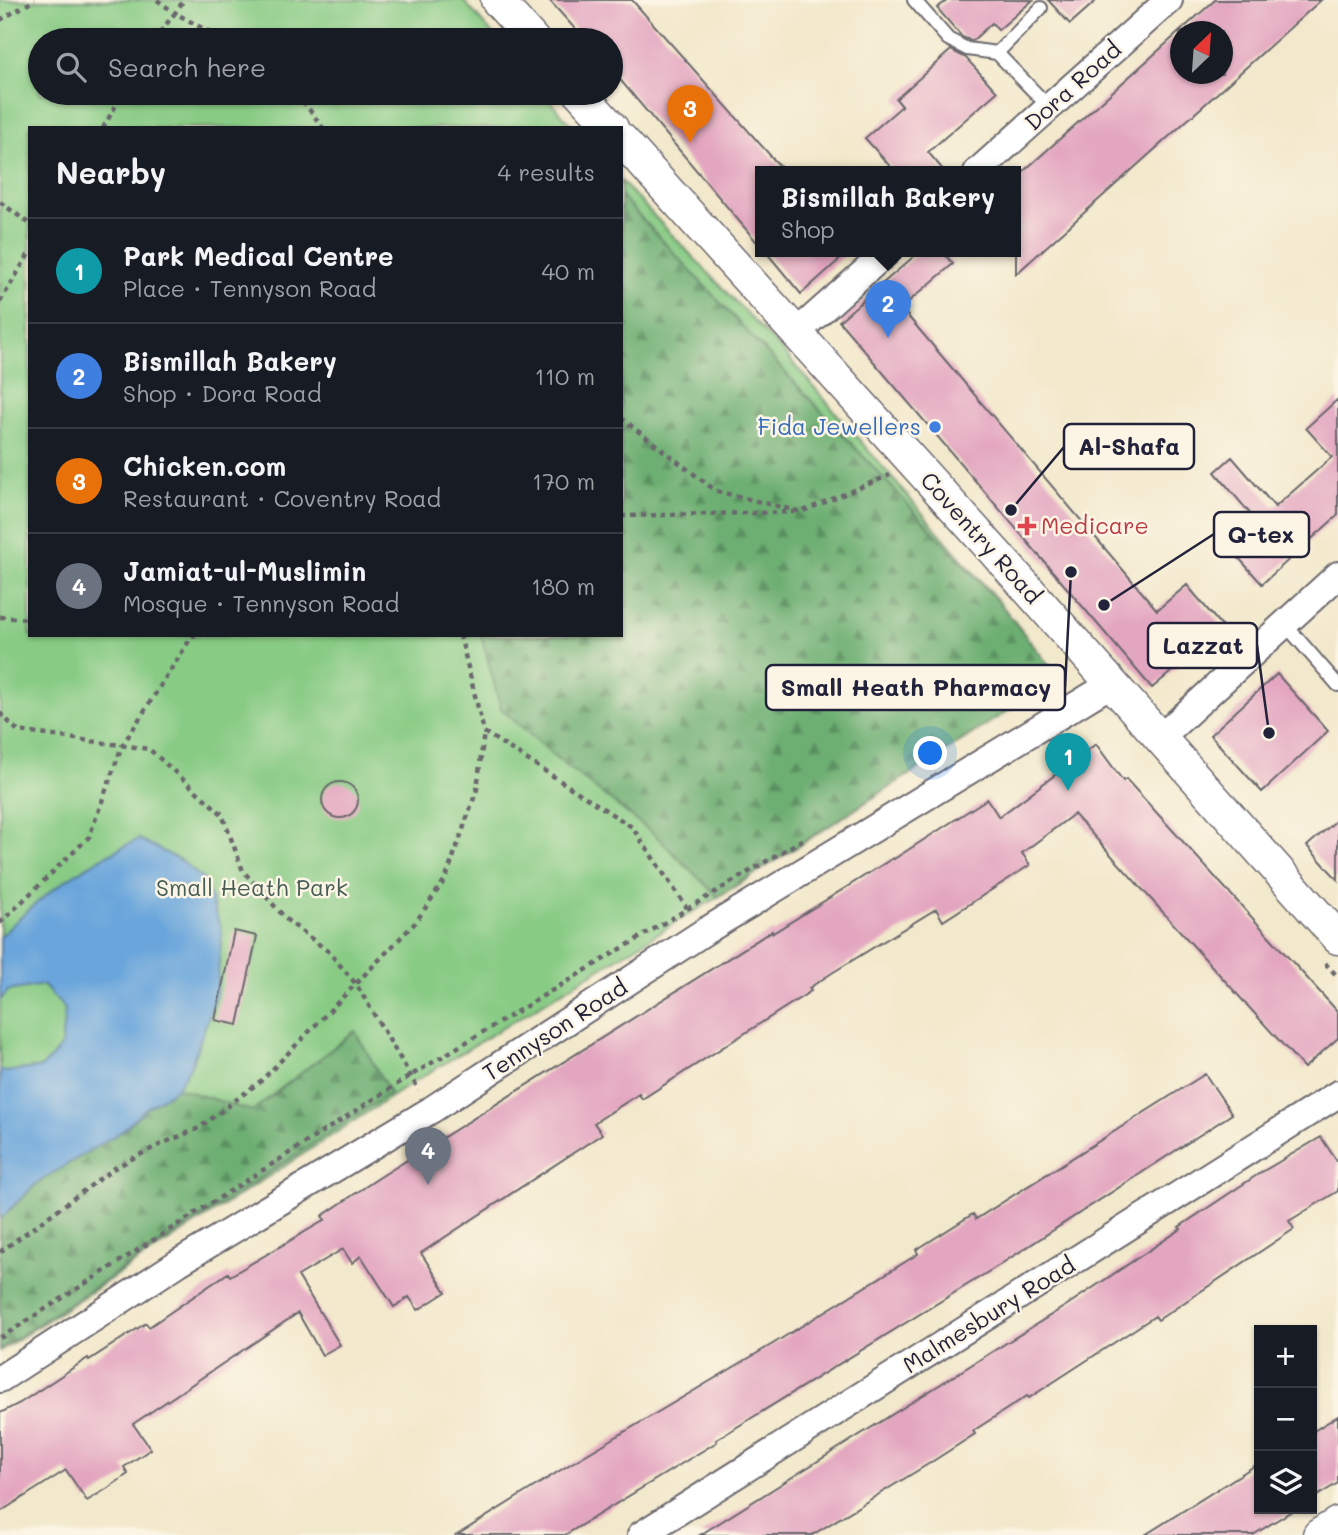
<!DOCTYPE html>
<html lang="en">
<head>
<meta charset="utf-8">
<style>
  :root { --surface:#171b24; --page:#242831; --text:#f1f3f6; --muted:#9ea1a6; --line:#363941; --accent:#d690ce }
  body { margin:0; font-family:Mali,sans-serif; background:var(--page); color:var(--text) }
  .controls { position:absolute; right:21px; bottom:21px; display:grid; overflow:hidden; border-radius:0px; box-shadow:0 2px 5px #0004 }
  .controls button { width:63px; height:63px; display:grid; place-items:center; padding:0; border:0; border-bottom:2px solid var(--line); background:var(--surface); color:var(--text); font:35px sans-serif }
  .compass { position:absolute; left:1170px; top:21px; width:63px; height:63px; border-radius:50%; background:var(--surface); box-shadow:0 2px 5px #0004; rotate:25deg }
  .you { position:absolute; left:931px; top:754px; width:24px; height:24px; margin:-18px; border:5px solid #fff; border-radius:50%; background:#1a73e8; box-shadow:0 0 0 10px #1a73e833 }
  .badge { display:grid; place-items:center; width:46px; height:46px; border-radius:50%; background:var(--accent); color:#fff; font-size:23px; font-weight:700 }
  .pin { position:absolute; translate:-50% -58px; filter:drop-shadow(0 2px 4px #0008) }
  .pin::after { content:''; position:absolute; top:37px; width:24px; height:21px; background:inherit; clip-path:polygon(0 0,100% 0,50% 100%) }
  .popup { position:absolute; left:755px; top:166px; width:266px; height:91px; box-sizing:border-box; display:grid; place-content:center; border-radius:0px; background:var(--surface); filter:drop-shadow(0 2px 5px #0005); font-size:23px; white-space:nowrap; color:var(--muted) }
  .popup b { font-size:26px; color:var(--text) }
  .popup::after { content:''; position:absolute; left:50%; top:100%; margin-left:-14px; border:14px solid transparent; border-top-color:var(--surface) }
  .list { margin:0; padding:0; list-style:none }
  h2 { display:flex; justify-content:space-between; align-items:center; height:91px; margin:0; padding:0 28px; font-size:30px }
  h2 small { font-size:23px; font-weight:400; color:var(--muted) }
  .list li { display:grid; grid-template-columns:46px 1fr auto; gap:21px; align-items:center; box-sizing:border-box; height:105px; padding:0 28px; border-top:2px solid var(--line) }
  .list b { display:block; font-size:26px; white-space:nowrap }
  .list p { margin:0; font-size:23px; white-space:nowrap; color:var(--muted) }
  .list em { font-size:23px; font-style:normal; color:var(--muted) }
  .icon { flex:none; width:38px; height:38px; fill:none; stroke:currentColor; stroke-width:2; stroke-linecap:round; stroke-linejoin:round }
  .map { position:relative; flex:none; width:1338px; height:1535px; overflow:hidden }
  .search { position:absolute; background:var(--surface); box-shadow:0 2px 5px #0004; left:28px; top:28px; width:595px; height:77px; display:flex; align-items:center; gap:18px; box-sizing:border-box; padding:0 24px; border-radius:38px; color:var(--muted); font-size:26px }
  .panel { position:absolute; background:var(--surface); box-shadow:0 2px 5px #0004; left:28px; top:126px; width:595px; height:511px; border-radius:0px }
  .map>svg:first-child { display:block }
  .green { fill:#87cb84; stroke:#547660; stroke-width:2 }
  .forest { fill:url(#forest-firs); stroke:#486856; stroke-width:2 }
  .water { fill:#6aa6db; stroke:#46648b; stroke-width:2 }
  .building { fill:#e3a6c0; fill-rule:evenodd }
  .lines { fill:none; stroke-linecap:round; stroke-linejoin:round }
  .service-casing { stroke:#6b676d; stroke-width:16 }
  .minor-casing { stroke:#6b676d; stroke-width:30 }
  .tertiary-casing { stroke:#6b676d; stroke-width:35 }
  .path { stroke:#6b676d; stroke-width:4.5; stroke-dasharray:5 5; stroke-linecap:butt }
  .service { stroke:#fff; stroke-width:12 }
  .minor { stroke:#fff; stroke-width:26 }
  .tertiary { stroke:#fff; stroke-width:32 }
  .shop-dot { fill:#3f7fe0; stroke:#fcf5e5; stroke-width:2.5 }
  .health-dot { fill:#e0444e; stroke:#fcf5e5; stroke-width:2.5 }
  .labels { text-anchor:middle; stroke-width:5; stroke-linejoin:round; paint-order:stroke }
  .street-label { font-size:23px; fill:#22223b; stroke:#fcf5e5 }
  .shop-label { font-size:23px; fill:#366cbe; stroke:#fcf5e5; text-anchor:end }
  .health-label { font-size:23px; fill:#be3a42; stroke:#fcf5e5; text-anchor:start }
  .park-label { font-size:23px; fill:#455d55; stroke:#fcf5e5 }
  .leader { fill:none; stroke:#22223b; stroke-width:2.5 }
  .callout-dot { fill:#22223b; stroke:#fcf5e5; stroke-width:2.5 }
  .callout { fill:#fcf5e5; stroke:#22223b; stroke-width:2.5 }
  .callout-label { font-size:24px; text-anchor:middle; font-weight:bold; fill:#22223b }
</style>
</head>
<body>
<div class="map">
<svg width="1338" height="1535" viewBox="0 0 1338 1535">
  <defs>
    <pattern id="forest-firs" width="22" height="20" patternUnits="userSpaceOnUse" patternTransform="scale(1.75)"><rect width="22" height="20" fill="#6daf72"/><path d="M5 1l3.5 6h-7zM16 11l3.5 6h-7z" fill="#598e5f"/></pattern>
  </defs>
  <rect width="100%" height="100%" fill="#fcf5e5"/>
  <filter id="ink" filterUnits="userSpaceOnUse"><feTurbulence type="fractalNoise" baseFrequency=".0143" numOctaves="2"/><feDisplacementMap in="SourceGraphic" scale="14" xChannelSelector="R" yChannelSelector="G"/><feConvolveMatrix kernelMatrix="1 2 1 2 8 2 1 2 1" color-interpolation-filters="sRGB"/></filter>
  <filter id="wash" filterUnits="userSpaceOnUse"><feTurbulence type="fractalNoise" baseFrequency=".00686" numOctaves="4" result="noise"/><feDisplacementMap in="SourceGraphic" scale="28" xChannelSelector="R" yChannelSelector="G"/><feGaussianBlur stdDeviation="1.57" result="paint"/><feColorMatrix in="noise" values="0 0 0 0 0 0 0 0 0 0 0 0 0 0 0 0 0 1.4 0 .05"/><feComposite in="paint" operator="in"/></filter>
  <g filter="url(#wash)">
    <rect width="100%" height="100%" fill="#f2e8cb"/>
    <path class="green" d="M0 0H463L498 40H40V93H543L574 128H30V635H621V181L788 357 998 601 1059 678 744 881 417 1080 0 1351Z"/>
    <path class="forest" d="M621 196 998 601 1059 678 718 897 656 836 558 759 501 709 481 635H621Z
      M355 1031 390 1093 0 1349V1219L38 1182 122 1131 145 1109 177 1088 252 1111Z"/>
    <path class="water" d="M139 839 182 861 204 880 222 931 216 997 191 1065 177 1088 145 1109 122 1131 38 1182 0 1219V1069L5 1072 42 1067 61 1047 65 1009 43 985 8 991 0 1000V937C43 893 83 865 139 839Z"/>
    <g id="blocks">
      <path class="building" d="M549 0H632L785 172H760V246L611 69V40H585Z
        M948 0H1033L998 30 992 23 972 41 962 37 937 8Z
        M1048 0H1097L1070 24Z
        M1215 0H1321L1016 274V178ZM1180 32H1222V74H1180Z
        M951 50 966 58 997 92 928 152 945 172H895L865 138 902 106 896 99Z
        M766 252H848L801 294Z
        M919 252H943L953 264 901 308 1157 610 1187 585 1223 628 1152 688 839 321Z
        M1338 399V515L1262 584 1230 548 1258 523 1215 472 1232 457 1275 507 1332 457 1306 428Z
        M1277 674 1328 731 1262 792 1210 735Z
        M1096 744 1123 781 1126 779 1338 1012V1038L1304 1068 1074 814 1022 853 1030 865 943 921 936 909 832 973 809 988 811 991 642 1099 639 1094 594 1123 602 1134 421 1253 446 1292 418 1310 409 1297 394 1307 361 1256 352 1263 343 1249 298 1276 340 1345 322 1355 298 1313 133 1424 151 1449 124 1467 128 1474 108 1488 87 1501 66 1470 0 1512V1413L20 1403 88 1358 89 1360 146 1323 149 1327 228 1273 230 1276 325 1220 322 1216 377 1179 772 931 773 933 893 858 894 859 987 799 999 817Z
        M322 800a18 18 0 1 1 36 0a18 18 0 1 1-36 0Z
        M1338 819V880L1307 846Z
        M234 931 257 936 238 1025 215 1020Z
        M1205 1074 1232 1114 1001 1264 716 1440 717 1442 565 1535H457L572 1463 771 1345 918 1254 916 1250 973 1214 976 1219Z
        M1321 1137 1338 1163V1191L1289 1221 1294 1229 1158 1320 1155 1316 1029 1398 1027 1396 973 1431 975 1434 930 1463 812 1535H700L1067 1305 1181 1229 1179 1227 1260 1173Z
        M1338 1416V1483L1312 1499V1432Z
        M1259 1463V1509H1295L1253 1535H1145Z"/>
    </g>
  </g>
  <g filter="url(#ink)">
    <use href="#blocks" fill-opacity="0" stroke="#6b676d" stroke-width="2"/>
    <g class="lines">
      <defs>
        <path id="service" d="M914 0 948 39 967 49 997 53
          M1041 8 997 53 1049 107
          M1284 623 1338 685"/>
        <path id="minor" d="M977 172 1169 0
          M796 333 887 252
          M1160 738 1338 575
          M0 1379 178 1263 431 1110 704 932 1111 684
          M641 1535 1338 1094"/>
        <path id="tertiary" d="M497 0 533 40
          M580 93 612 128
          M621 139 1009 568 1338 938
          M1319 1535 1338 1523"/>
      </defs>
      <use href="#service" class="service-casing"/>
      <use href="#minor" class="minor-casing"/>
      <use href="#tertiary" class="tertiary-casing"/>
      <path class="path" d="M157 0 175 13 184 0
        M0 20 35 0
        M154 40 175 13 224 40
        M297 93 323 128
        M103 128 123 93
        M0 202 30 224
        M0 302 30 252
        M621 418 716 491 801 512 890 475
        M621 516 794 512
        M0 617 30 619
        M460 635 484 732 632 827 687 908
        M0 713 18 731 149 749 222 814 243 871 288 921 328 951 356 984 419 1090
        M0 923 89 837 122 746 189 641 195 635
        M1325 963 1338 977
        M0 1252 116 1167 157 1146 199 1128 262 1080 415 923 446 878 477 789 484 732
        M0 1338 410 1076 805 838"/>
      <use href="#service" class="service"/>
      <use href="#minor" class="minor"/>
      <use href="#tertiary" class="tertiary"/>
    </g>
  </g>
  <circle class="shop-dot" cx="935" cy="427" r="7"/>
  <path class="health-dot" d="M1023.5 515.5h7v7h7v7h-7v7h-7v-7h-7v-7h7z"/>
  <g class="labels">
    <g class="street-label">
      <text transform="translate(1073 86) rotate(-42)" y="8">Dora Road</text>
      <text transform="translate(981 538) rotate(48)" y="8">Coventry Road</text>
      <text transform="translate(555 1030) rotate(-33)" y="8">Tennyson Road</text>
      <text transform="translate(989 1315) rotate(-32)" y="8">Malmesbury Road</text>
    </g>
    <g class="shop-label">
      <text x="921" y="435">Fida Jewellers</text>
    </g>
    <g class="health-label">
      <text x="1041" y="534">Medicare</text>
    </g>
    <g class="park-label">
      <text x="252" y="896">Small Heath Park</text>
    </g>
  </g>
  <path class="leader" d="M1011 510L1064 447M1104 605L1214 534M1269 733L1257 645M1071 572L1065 687"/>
  <g class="callout-dot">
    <circle cx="1011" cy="510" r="7"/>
    <circle cx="1104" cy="605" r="7"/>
    <circle cx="1269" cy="733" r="7"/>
    <circle cx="1071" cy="572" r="7"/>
  </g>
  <g class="callout">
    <rect x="1064" y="424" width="130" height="45" rx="7"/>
    <rect x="1214" y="512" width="95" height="45" rx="7"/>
    <rect x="1148" y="623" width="109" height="45" rx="7"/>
    <rect x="766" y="665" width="299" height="45" rx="7"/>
  </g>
  <g class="callout-label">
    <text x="1129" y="455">Al-Shafa</text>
    <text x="1261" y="543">Q-tex</text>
    <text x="1203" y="654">Lazzat</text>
    <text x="916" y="696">Small Heath Pharmacy</text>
  </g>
</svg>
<div class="controls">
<button>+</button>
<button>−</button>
<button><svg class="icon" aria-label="layers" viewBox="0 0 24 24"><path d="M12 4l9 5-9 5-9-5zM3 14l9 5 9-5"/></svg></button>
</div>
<svg class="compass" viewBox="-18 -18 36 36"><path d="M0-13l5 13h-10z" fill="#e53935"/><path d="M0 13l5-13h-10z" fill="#9ea1a6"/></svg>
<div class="you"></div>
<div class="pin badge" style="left:1068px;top:791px;background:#0f9aa8">1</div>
<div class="pin badge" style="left:888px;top:338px;background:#3f7fe0">2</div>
<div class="popup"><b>Bismillah Bakery</b>Shop</div>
<div class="pin badge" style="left:690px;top:143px;background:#e8710a">3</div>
<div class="pin badge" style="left:428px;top:1185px;background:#6b7280">4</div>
<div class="search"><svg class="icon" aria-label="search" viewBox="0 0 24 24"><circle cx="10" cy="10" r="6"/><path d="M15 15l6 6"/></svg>Search here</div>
<section class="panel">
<h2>Nearby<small>4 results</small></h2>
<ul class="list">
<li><span class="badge" style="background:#0f9aa8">1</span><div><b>Park Medical Centre</b><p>Place · Tennyson Road</p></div><em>40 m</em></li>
<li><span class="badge" style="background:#3f7fe0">2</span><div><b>Bismillah Bakery</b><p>Shop · Dora Road</p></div><em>110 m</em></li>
<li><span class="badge" style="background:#e8710a">3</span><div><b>Chicken.com</b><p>Restaurant · Coventry Road</p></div><em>170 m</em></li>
<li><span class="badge" style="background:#6b7280">4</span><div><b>Jamiat-ul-Muslimin</b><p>Mosque · Tennyson Road</p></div><em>180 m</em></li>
</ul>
</section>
</div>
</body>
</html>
